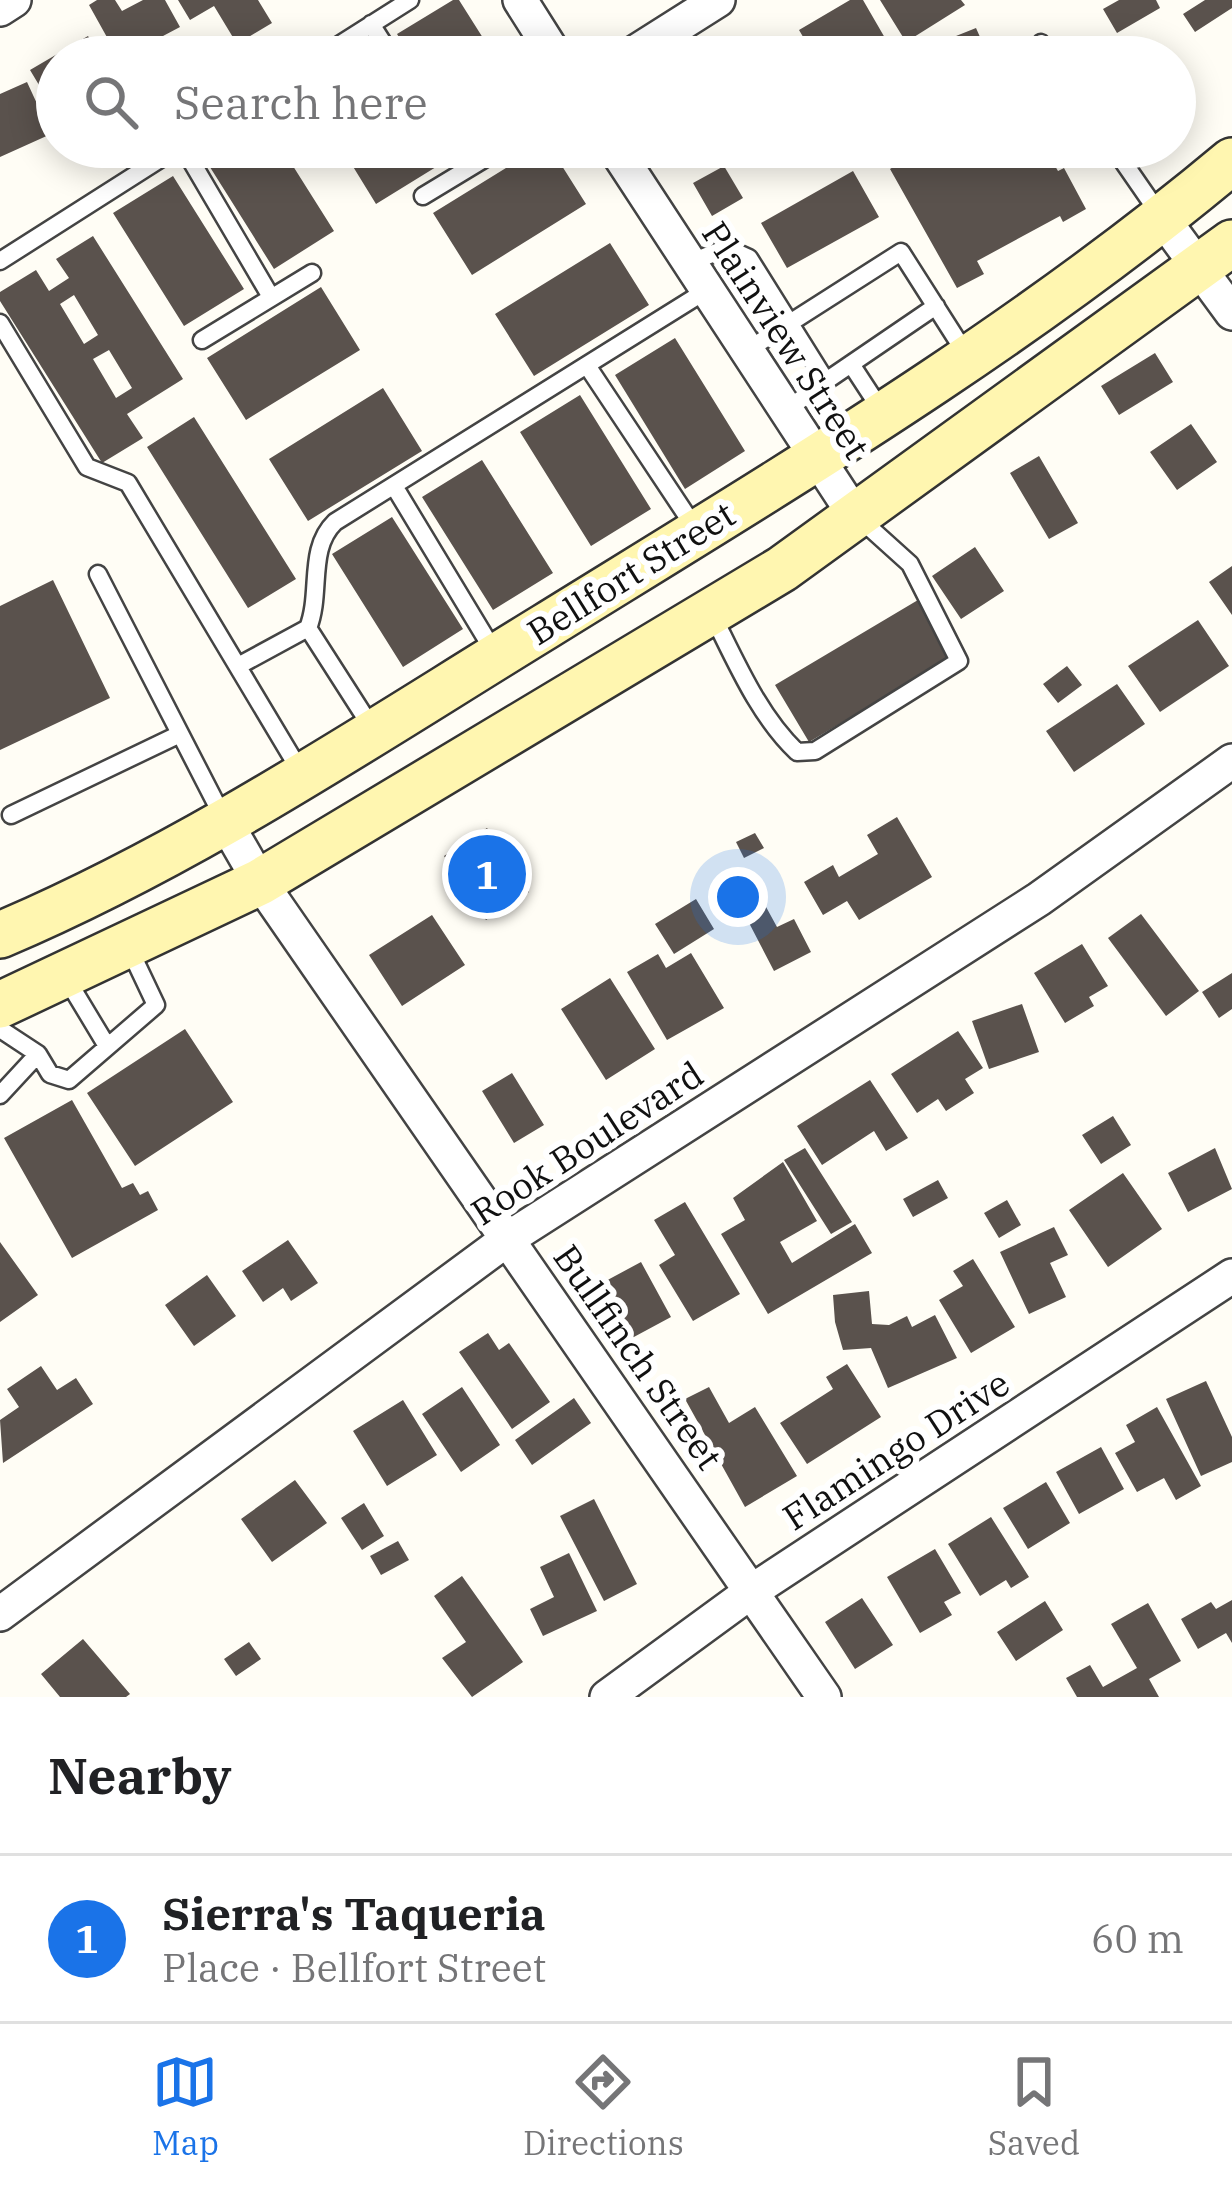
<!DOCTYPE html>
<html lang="en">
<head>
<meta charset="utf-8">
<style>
  :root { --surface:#fff; --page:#f6f6f6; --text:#202124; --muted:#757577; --line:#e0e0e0; --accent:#1a73e8 }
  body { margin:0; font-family:"IBM Plex Serif",serif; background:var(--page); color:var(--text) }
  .you { position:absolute; left:738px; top:897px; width:42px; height:42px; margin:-30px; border:9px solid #fff; border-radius:50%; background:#1a73e8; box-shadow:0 0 0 18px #1a73e833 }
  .badge { display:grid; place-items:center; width:78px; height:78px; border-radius:50%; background:var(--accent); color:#fff; font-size:39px; font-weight:700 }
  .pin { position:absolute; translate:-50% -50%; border:6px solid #fff; box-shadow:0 3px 12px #0006 }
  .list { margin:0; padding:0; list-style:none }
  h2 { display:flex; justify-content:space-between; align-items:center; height:156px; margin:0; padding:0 48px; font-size:51px }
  h2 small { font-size:39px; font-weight:400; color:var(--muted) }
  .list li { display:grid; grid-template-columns:78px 1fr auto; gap:36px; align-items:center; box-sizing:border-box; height:168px; padding:0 48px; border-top:3px solid var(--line) }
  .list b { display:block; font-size:45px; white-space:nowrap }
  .list p { margin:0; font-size:39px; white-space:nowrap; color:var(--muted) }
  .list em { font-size:39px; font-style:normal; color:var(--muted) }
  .icon { flex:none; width:66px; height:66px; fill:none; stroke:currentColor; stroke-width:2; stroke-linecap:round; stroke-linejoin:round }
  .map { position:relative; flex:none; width:1232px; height:1697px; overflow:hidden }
  .search { position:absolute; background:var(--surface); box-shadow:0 6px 30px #0003; left:36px; right:36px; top:36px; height:132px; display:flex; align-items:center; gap:30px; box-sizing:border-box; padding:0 42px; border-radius:66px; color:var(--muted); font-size:45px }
  .sheet { height:324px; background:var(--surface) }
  nav { display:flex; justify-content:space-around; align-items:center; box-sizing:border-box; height:168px; border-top:3px solid var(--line); background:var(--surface); font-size:33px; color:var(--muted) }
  nav a { display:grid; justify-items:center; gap:6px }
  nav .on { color:var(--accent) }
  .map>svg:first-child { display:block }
  .building { fill:#5a524d; fill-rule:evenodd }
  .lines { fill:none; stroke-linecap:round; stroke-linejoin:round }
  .lane-casing { stroke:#444; stroke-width:21 }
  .street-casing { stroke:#444; stroke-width:38 }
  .secondary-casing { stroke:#333; stroke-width:50 }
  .lane { stroke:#fff; stroke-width:16 }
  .street { stroke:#fff; stroke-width:33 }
  .secondary { stroke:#fff6b0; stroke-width:45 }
  .labels { text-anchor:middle; stroke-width:12; stroke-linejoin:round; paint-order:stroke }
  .street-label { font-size:36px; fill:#111; stroke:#fff }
</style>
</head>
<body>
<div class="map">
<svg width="1232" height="1697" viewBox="0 0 1232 1697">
  <rect width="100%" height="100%" fill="#fffdf5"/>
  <path class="building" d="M97 0H115L122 11 143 0H165L180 27 163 36 174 57H118L89 5Z
    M178 0H258L272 23 237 44 214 6 190 20Z
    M453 0H459L495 57H411L397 34Z
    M850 0H863L885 38 869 47 875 57H815L799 30Z
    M880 0H961L965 5 906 42Z
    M1119 0H1156L1160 8 1117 33 1103 9Z
    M1205 0H1232V8L1195 32 1183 14Z
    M976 28 984 46 946 57 941 42Z
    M88 36 100 57H57V115L30 70Z
    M27 82 51 134 0 157V94Z
    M217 147H281L334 231 274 269 203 156Z
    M341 147H424L436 167 376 204Z
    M540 147H550L586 204 472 275 433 213Z
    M886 147H1044L1058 171 1064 168 1086 209 1063 222 1060 216 977 261 984 274 957 288 890 169 896 165Z
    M724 166 743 198 712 216 693 183Z
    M853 171 879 217 787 268 761 223Z
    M173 176 244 289 184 326 113 213Z
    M93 236 183 379 127 414 143 438 102 463 0 301V292L36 270 49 291 69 278 56 259ZM74 295 98 335 84 344 60 304ZM109 350 132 388 116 398 93 359Z
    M610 243 649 305 534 376 495 314Z
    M321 287 360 350 246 420 207 358Z
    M675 338 745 451 685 489 615 375Z
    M1155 353 1173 382 1119 415 1101 386Z
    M383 388 422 451 308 521 269 459Z
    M580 395 651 509 591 546 520 432Z
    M194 417 296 579 248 608 147 447Z
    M1191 424 1217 462 1177 490 1150 452Z
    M1039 456 1078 523 1049 539 1010 473Z
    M482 460 553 573 493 610 422 497Z
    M392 517 463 629 403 667 332 554Z
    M975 547 1004 591 961 619 932 576Z
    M1232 566V615L1209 582Z
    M53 580 110 698 0 750V606Z
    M918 600 952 657 809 742 775 685Z
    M1198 620 1229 666 1160 712 1128 666Z
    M1067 666 1082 685 1058 703 1043 684Z
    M1117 684 1145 724 1074 772 1046 731Z
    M897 817 932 877 859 920 847 901 823 915 804 882 833 865 839 877 878 854 867 835Z
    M487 828 529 892 486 920 444 856Z
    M755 833 764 848 744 858 736 842Z
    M753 883 777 927 794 919 811 952 774 971 734 894Z
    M696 899 714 929 674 954 655 924Z
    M1141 914 1199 991 1166 1016 1108 938Z
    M432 915 465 965 402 1006 369 955Z
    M1082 944 1108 986 1089 997 1094 1006 1065 1023 1034 973Z
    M691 953 724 1008 667 1040 627 972 658 954 666 968Z
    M1232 973V1009L1219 1018 1202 992Z
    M610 978 655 1049 606 1080 561 1009Z
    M1022 1004 1039 1052 989 1069 972 1021Z
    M185 1029 233 1102 135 1166 87 1093Z
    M958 1031 983 1068 965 1079 974 1093 946 1111 938 1099 917 1113 891 1074Z
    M512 1073 544 1125 514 1143 482 1091Z
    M870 1080 908 1138 886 1151 874 1131 822 1165 797 1126Z
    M72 1100 122 1188 133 1183 140 1195 148 1191 158 1210 72 1258 4 1138Z
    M1113 1116 1131 1145 1101 1164 1082 1135Z
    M805 1148 852 1222 831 1234 784 1160Z
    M1215 1148 1232 1189 1188 1212 1168 1173Z
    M783 1162 817 1221 780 1242 792 1263 855 1224 872 1253 768 1314 721 1234 745 1220 733 1198Z
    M1123 1173 1162 1229 1108 1267 1069 1210Z
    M938 1180 948 1198 913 1217 903 1199Z
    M1007 1200 1021 1225 999 1238 984 1213Z
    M685 1202 740 1294 693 1321 659 1265 675 1255 654 1220Z
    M1054 1227 1068 1255 1050 1263 1066 1297 1029 1314 1000 1252Z
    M288 1240 318 1283 291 1301 283 1288 263 1302 242 1271Z
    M0 1242 38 1295 0 1322Z
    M973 1259 1015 1327 971 1353 939 1300 963 1286 953 1271Z
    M641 1262 671 1317 632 1338 602 1283Z
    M207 1275 236 1316 194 1346 165 1305Z
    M869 1291 872 1324 889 1325 907 1316 912 1327 935 1315 957 1358 888 1388 871 1348 843 1350 835 1322 833 1295Z
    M488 1333 499 1350 509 1343 550 1402 512 1429 459 1352Z
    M847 1364 881 1417 807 1464 780 1423 833 1389 826 1377Z
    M41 1366 57 1390 76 1378 93 1404 3 1463 0 1420 19 1407 7 1389Z
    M1206 1381 1232 1437V1462L1201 1476 1166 1399Z
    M462 1387 500 1445 461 1472 422 1414Z
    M709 1387 729 1423 755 1407 797 1476 745 1507 685 1399Z
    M574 1398 591 1423 532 1465 515 1440Z
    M403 1400 437 1455 387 1486 353 1431Z
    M1157 1407 1201 1486 1176 1500 1164 1478 1137 1492 1115 1453 1135 1442 1126 1425Z
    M1101 1447 1124 1489 1079 1514 1056 1472Z
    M295 1480 327 1523 272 1562 241 1519Z
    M1046 1482 1070 1523 1028 1549 1003 1508Z
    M594 1499 637 1584 604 1601 560 1516Z
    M364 1503 384 1536 362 1550 341 1518Z
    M991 1517 1029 1577 1011 1588 1006 1580 980 1596 948 1544Z
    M398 1541 409 1560 381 1575 370 1556Z
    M935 1549 961 1593 944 1602 952 1615 920 1633 887 1577Z
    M569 1553 597 1611 543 1636 530 1609 554 1597 540 1567Z
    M462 1576 523 1662 472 1697 442 1658 466 1642 434 1596Z
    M862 1598 893 1645 855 1669 825 1622Z
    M1232 1600V1643L1226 1633 1198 1649 1181 1619 1211 1602 1216 1609Z
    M1045 1601 1063 1630 1016 1661 997 1632Z
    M1148 1603 1181 1661 1149 1679 1159 1697H1077L1066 1678 1090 1665 1103 1687 1137 1668 1111 1624Z
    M83 1639 130 1694 126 1697H60L41 1674Z
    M249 1642 261 1659 236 1676 224 1659Z"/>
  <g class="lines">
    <defs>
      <path id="lane" d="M371 24 392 57
        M1041 43 1051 57
        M320 57 410 0
        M183 147 271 297
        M450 147 465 170
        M1113 147 1160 215
        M423 196 504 147
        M0 261 179 147
        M689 263 727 248 749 258 826 381 936 306
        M0 323 87 467 128 483 302 774
        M202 340 312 273
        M746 351 901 252 966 354
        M851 364 883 413
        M588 367 697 531
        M785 411 826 381
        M394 486 496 655
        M98 574 224 819
        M713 616C736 662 759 716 797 752L815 751 959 661 910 564 859 518
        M308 628C322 593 307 549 335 522L707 290
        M238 666 308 628 374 731
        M11 815 180 734
        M66 978 107 1046
        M38 1054 50 1074 69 1080 156 1005 129 948
        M0 1095 38 1054 3 1031"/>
      <path id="street" d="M520 0 556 57
        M0 9 14 0
        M628 57 718 0
        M614 147 854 514
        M1163 219 1232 313
        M226 823 260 882 824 1697
        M0 1614 509 1238 1039 899 1232 761
        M607 1697 752 1591 1232 1276"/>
      <path id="secondary" d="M0 935C193 853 368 735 546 626 780 481 1021 338 1232 161
        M0 1005 260 882 782 569 1232 243"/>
    </defs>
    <use href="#lane" class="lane-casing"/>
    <use href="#street" class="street-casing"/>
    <use href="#secondary" class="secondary-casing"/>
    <use href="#lane" class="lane"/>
    <use href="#street" class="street"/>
    <use href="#secondary" class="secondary"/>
  </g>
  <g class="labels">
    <g class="street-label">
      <text transform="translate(786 340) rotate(57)" y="13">Plainview Street</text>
      <text transform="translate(631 573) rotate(-32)" y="13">Bellfort Street</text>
      <text transform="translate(587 1143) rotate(-33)" y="13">Rook Boulevard</text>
      <text transform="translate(638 1357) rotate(55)" y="13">Bullfinch Street</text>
      <text transform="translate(896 1450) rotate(-33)" y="13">Flamingo Drive</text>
    </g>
  </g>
</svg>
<div class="you"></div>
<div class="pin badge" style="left:487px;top:874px">1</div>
<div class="search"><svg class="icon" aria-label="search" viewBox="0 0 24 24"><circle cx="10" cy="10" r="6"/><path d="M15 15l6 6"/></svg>Search here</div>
</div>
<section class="sheet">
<h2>Nearby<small></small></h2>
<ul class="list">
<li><span class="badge">1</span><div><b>Sierra's Taqueria</b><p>Place · Bellfort Street</p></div><em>60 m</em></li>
</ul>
</section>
<nav>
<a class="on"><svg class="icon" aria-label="map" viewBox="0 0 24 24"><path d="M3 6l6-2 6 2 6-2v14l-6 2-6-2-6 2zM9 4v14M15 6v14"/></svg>Map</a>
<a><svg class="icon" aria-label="directions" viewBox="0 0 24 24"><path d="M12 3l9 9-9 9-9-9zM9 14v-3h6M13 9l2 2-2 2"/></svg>Directions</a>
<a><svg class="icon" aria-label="saved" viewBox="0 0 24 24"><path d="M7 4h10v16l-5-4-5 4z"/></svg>Saved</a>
</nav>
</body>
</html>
